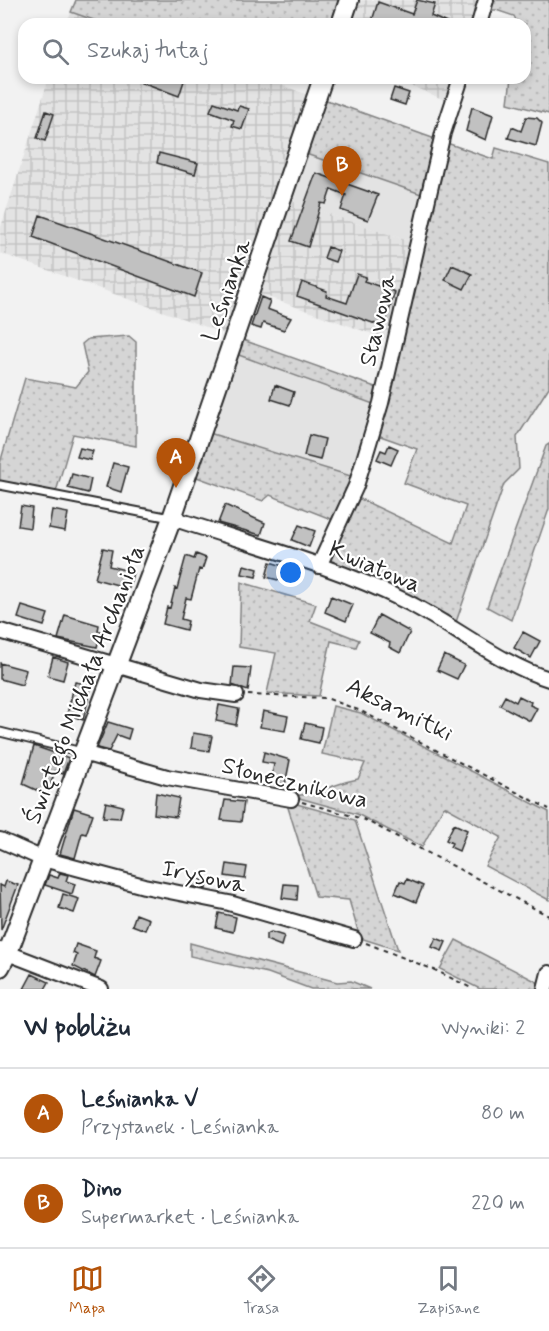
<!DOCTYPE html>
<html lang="pl">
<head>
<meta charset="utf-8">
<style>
  :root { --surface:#fff; --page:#f2f2f3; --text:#1f2937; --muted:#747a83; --line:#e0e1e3; --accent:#b45309 }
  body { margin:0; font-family:Mynerve,sans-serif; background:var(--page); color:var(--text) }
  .you { position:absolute; left:291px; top:573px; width:21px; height:21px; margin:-15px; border:4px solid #fff; border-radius:50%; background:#1a73e8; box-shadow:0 0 0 9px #1a73e833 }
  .badge { display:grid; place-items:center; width:39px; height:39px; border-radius:50%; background:var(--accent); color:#fff; font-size:20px; font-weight:700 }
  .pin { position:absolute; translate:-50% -50px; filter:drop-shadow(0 2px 3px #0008) }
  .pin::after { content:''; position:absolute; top:32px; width:21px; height:18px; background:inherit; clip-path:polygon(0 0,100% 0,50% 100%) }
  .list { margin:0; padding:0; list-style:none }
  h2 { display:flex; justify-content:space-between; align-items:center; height:78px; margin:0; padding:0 24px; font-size:26px }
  h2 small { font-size:20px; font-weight:400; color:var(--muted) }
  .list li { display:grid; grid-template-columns:39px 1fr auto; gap:18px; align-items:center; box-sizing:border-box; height:90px; padding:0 24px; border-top:2px solid var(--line) }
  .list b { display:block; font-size:22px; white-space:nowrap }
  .list p { margin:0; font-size:20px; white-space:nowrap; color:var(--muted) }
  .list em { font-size:20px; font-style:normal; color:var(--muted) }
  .icon { flex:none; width:33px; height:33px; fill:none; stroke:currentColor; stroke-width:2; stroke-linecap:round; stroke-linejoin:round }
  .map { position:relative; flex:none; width:549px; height:989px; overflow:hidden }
  .search { position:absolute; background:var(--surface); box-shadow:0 3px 9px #0003; left:18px; right:18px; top:18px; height:66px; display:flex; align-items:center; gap:15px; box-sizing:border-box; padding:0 21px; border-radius:18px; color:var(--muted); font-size:22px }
  .sheet { height:258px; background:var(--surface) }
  nav { display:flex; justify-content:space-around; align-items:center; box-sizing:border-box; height:84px; border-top:2px solid var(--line); background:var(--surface); font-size:16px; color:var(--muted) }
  nav a { display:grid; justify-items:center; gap:3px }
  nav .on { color:var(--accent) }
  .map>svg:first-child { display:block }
  .built { fill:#e3e3e3 }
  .industrial { fill:url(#industrial-grid) }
  .grass { fill:url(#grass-dots); stroke:#808080; stroke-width:1.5 }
  .building { fill:#c1c1c1; stroke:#2b2b2b; stroke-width:1.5 }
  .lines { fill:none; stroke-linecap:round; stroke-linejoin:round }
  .lane-casing { stroke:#2b2b2b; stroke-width:11 }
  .street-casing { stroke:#2b2b2b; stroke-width:18 }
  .secondary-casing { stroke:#2b2b2b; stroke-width:22 }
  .path { stroke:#2b2b2b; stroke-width:2; stroke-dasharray:4.5 4.5; stroke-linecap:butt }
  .lane { stroke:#fff; stroke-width:7 }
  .street { stroke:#fff; stroke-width:14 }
  .secondary { stroke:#fff; stroke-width:18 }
  .labels { text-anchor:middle; stroke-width:4.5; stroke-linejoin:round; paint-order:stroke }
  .street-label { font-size:24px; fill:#2b2b2b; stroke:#fff }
</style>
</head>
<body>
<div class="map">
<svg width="549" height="989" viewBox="0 0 549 989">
  <defs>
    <pattern id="industrial-grid" width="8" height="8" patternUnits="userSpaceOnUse" patternTransform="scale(1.5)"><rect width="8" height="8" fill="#e3e3e3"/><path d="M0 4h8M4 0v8" fill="none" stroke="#c3c3c3"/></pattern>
    <pattern id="grass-dots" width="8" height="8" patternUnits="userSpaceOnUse" patternTransform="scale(1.5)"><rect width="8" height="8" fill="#d5d5d5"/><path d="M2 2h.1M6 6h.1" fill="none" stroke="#b7b7b7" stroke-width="1.8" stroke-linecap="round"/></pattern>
  </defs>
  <rect width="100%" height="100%" fill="#f2f2f2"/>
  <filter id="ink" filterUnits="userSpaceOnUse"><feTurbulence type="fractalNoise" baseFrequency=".0167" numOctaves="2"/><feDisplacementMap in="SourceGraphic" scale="12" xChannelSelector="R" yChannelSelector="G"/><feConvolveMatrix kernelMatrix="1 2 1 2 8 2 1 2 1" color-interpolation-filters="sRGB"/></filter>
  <g filter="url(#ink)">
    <path class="built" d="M303 153 424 195 414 243 287 200Z
      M236 354 376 405 354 477 209 433Z"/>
    <path class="industrial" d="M349 0H487L479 24H341Z
      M71 12 105 24H67Z
      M49 78H263L316 98 283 198 414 243 392 341 251 291 234 337 0 253V230Z
      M392 78H460L452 103Z"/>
    <path class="grass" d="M76 0H349L341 24H105L71 12Z
      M487 0H549V114L508 103 511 78H525V24H518L514 16 496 10H483Z
      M321 98 438 140 424 195 303 153Z
      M441 141 493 159 496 148 549 164V387L517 437 519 469 504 484 455 625 319 566 352 495 453 543 466 506 404 483 417 449 372 433Z
      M129 336 136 342V446L73 434 56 492 0 482V463L25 378 76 387 88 372 82 344 88 339Z
      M240 339 378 388 376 405 236 354Z
      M209 433 354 477 336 521 270 495 263 501 194 476Z
      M549 444V509L511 620 487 607 546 446Z
      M241 582 316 604 310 621 359 640 356 647 331 641 319 696 267 693 276 653 239 647Z
      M333 706 361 713 549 812V900L485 866 501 837 444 806 422 847 357 814 292 796C316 795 335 783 358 779L365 763 322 754Z
      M286 801 355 820 398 950 360 938 349 900 316 897Z
      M456 940 543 985 542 989H480L440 969Z
      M190 943 337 982 351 981 370 989H311L268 973 190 956Z"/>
    <path class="building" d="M417 0 435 4 431 16 449 24H371L378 2 412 14Z
      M131 78H185L179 96Z
      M394 88 409 93 405 105 390 100Z
      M214 102 237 110 239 106 249 109 242 129 232 126 234 120 210 111Z
      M472 107 493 115 486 140 466 131Z
      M46 111 54 114 45 141 37 138Z
      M526 117 537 118 542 123 536 146 508 138 512 127 521 131Z
      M159 153 198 163 195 174 157 163Z
      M316 173 378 195 368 220 341 210 346 195 331 189 326 204 321 203 308 247 291 241Z
      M40 215 202 273 194 297 33 237Z
      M328 247 339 251 335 262 324 258Z
      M452 265 472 274 464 289 445 280Z
      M357 274 366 277 364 281 395 292 384 327 297 296 302 282 327 291 326 296 347 303Z
      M261 297 270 301 267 309 291 318 284 330 263 323 261 329 251 326Z
      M275 385 294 392 290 405 271 399Z
      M309 435 325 439 320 460 304 456Z
      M389 445 398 449 391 465 377 459 381 450 386 452Z
      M80 448 93 451 90 460 77 457Z
      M113 463 128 467 121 492 106 487Z
      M72 474 91 479 88 493 68 488Z
      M225 505 265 523 261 535 218 523Z
      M21 506 32 508 30 528 18 526Z
      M52 510 68 513 65 531 49 528Z
      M299 525 315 531 309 547 292 540Z
      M103 548 112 550 109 566 133 572 129 588 95 579Z
      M196 554 206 558 202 570 199 569 191 599 186 598 181 619 188 621 186 630 163 624 167 607 170 608 175 588 177 589 186 556 194 559Z
      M270 562 290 568 286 582 266 577Z
      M244 565 258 569 256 577 242 574Z
      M331 596 353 605 346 621 325 612Z
      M22 606 48 614 44 626 18 618Z
      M65 615 99 625 98 631H101L97 647 58 639Z
      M379 615 410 632 400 653 389 647 390 643 370 633Z
      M523 632 540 641 531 658 514 648Z
      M444 655 464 665 457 679 437 670Z
      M53 657 68 662 63 680 48 676Z
      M0 663 26 670 22 685 0 679Z
      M234 667 251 668 248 691 232 685Z
      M75 682 92 685 83 720 67 714Z
      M505 696 516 702 519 696 531 702 530 705 537 708 530 721 500 705Z
      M219 705 239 709 236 725 216 721Z
      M263 711 288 716 285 731 260 727Z
      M108 722 131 729 128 739 117 735 109 751 97 748Z
      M305 723 322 727 319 743 301 739Z
      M193 733 212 736 209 751 191 748Z
      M34 746 69 758 63 774 55 771 47 795 23 784Z
      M264 752 290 760 285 785 271 782 274 764 262 762Z
      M156 793 179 798 176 817 154 814Z
      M225 800 244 802 241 822 221 820Z
      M106 802 123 806 120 818 103 817Z
      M74 808 93 814 86 834 82 833 75 858 60 854Z
      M454 824 467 830 459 851 450 847 452 843 446 840Z
      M227 864 247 867 245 879 225 876Z
      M60 873 68 875 66 881 75 884 72 894 45 885 49 875 58 878Z
      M191 878 207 881 206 889 190 886Z
      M407 879 423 886 416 902 395 893 400 881 405 883Z
      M6 881 18 885 1 930 0 885 4 887Z
      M284 884 298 885 297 900 282 898Z
      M63 894 79 899 74 913 59 908Z
      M219 913 236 917 233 932 216 928Z
      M136 914 149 919 145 930 132 925Z
      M271 932 284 936 281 946 266 940V934Z
      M436 938 446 942 442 951 432 947Z
      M76 944 96 951 94 958 101 961 95 977 73 966 77 955 73 953Z
      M32 974 49 982 45 989H24Z"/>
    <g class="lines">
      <defs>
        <path id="lane" d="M0 485 171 518
          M0 732 82 752"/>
        <path id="street" d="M479 24 486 0
          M172 518C250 544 331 564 405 601 450 623 503 666 549 679
          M319 566 356 486 381 403 443 133 461 78
          M0 631 201 690 236 695
          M83 753 167 777 291 799
          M0 840 43 859 144 886 229 903 354 939
          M0 950 101 989
          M545 989 549 973"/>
        <path id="secondary" d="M341 24 349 0
          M0 967 8 952 172 518 323 78"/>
      </defs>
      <use href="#lane" class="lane-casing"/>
      <use href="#street" class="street-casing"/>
      <use href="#secondary" class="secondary-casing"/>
      <path class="path" d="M248 695 326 698 361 711 549 809
        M302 802 363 819 549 916
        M366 943 437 971 473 989"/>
      <use href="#lane" class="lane"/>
      <use href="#street" class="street"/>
      <use href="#secondary" class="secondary"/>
    </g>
  </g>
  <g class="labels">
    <g class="street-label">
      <text transform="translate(226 290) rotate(-71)" y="8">Leśnianka</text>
      <text transform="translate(377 320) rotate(-77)" y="8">Stawowa</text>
      <text transform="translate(375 566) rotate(23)" y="8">Kwiatowa</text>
      <text transform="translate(84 684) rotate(-69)" y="8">Świętego Michała Archanioła</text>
      <text transform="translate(400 709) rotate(26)" y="8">Aksamitki</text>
      <text transform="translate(295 782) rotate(14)" y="8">Słonecznikowa</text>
      <text transform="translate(204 876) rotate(12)" y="8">Irysowa</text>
    </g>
  </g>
</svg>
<div class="you"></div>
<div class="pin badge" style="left:176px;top:488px">A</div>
<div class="pin badge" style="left:342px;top:196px">B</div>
<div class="search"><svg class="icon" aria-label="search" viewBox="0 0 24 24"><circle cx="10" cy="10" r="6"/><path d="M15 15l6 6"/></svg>Szukaj tutaj</div>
</div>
<section class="sheet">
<h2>W pobliżu<small>Wyniki: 2</small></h2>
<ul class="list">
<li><span class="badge">A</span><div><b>Leśnianka V</b><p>Przystanek · Leśnianka</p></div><em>80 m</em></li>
<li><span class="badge">B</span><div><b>Dino</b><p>Supermarket · Leśnianka</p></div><em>220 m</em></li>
</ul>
</section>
<nav>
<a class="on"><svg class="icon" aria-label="map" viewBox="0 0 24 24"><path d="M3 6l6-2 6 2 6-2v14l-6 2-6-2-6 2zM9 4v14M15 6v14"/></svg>Mapa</a>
<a><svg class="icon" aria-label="directions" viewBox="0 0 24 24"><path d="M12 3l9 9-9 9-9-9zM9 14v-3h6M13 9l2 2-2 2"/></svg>Trasa</a>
<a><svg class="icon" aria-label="saved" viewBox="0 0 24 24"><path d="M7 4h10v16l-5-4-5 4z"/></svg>Zapisane</a>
</nav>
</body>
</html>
